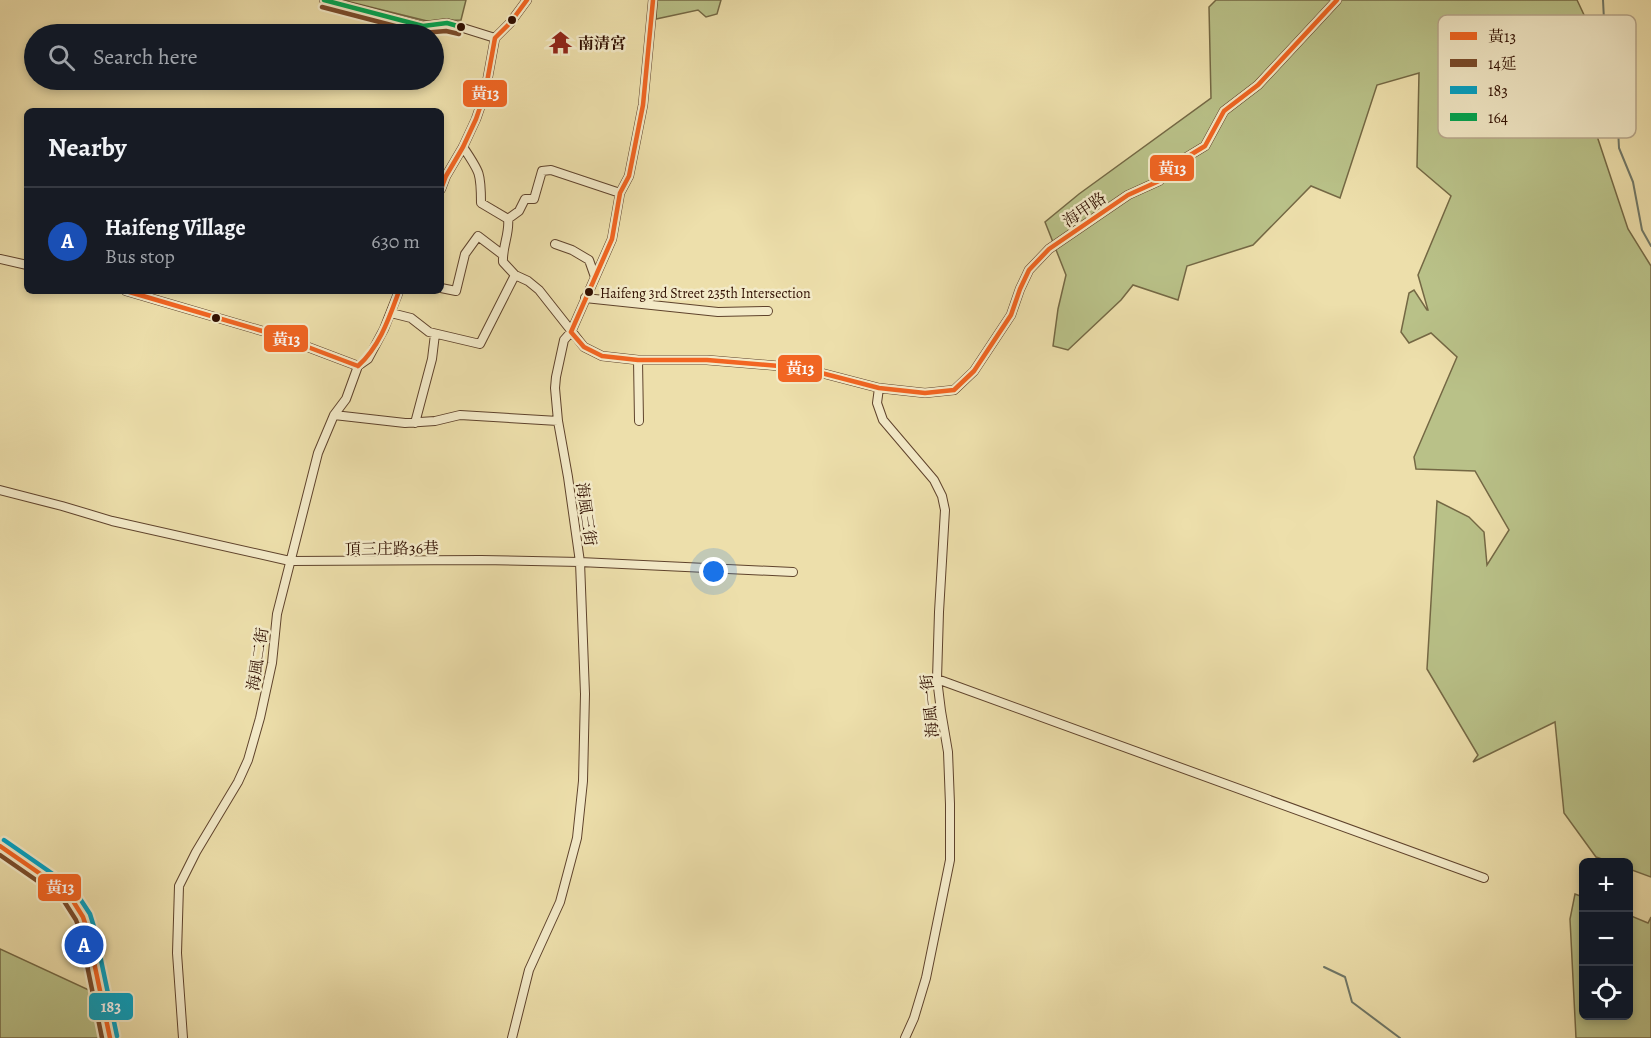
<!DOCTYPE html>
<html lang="en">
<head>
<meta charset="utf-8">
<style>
  :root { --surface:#171b24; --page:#242831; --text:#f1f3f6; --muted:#9ea1a6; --line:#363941; --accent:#0b8043 }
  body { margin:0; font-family:Alegreya,"Noto Serif TC",serif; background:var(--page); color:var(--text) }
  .controls { position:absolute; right:18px; bottom:18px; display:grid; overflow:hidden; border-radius:9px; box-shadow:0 3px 9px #0003 }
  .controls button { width:54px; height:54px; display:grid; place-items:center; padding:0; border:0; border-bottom:2px solid var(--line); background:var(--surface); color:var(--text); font:30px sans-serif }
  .you { position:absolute; left:714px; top:572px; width:21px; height:21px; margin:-15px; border:4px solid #fff; border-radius:50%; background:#1a73e8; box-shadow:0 0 0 9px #1a73e833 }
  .badge { display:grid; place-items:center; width:39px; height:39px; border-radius:50%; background:var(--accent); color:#fff; font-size:20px; font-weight:700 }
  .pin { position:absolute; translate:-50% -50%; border:3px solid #fff; box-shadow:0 2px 6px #0006 }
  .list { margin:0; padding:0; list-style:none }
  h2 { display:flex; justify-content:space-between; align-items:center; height:78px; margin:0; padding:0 24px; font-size:26px }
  h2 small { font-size:20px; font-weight:400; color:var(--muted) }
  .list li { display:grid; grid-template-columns:39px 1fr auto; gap:18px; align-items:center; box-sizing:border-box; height:108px; padding:0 24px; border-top:2px solid var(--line) }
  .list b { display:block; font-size:22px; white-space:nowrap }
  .list p { margin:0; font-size:20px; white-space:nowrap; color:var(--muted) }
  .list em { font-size:20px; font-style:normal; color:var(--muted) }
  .icon { flex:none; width:33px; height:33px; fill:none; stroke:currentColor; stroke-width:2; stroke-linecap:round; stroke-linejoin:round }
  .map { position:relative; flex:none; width:1651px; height:1038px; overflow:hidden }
  .search { position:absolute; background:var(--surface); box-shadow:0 3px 9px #0003; left:24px; top:24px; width:420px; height:66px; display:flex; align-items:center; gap:15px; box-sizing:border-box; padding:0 21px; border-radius:33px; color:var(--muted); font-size:22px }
  .panel { position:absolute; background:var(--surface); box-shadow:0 3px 9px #0003; left:24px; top:108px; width:420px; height:186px; border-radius:9px }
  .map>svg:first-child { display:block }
  .green { fill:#b9c188; stroke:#746844; stroke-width:1.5 }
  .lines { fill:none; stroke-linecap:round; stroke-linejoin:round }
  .stream { stroke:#6f7767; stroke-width:2 }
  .minor-casing { stroke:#5f432c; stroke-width:10 }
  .tertiary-casing { stroke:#5f432c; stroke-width:11 }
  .minor { stroke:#f3eac8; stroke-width:8 }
  .tertiary { stroke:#f3eac8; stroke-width:9 }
  .bus-1-casing { stroke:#f3eac8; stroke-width:9 }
  .bus-2-casing { stroke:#f3eac8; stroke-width:9 }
  .bus-3-casing { stroke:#f3eac8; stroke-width:9 }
  .bus-4-casing { stroke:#f3eac8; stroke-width:9 }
  .bus-1 { stroke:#f26522; stroke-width:4.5 }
  .bus-2 { stroke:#7a4b2a; stroke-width:4.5 }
  .bus-3 { stroke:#02a1c4; stroke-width:4.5 }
  .bus-4 { stroke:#00a651; stroke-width:4.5 }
  .bus-dot { fill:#300f01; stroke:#f3eac8; stroke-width:2 }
  .labels { text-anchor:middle; stroke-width:5; stroke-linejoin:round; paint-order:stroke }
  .bus-label { font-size:14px; fill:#300f01; stroke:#f3eac8; text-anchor:start }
  .poi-label { font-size:16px; font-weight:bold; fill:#300f01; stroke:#f3eac8; text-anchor:start }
  .street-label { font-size:16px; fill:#300f01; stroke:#f3eac8 }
  .key { fill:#f3eac8; stroke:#b8a88c; stroke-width:1.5 }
  .key-label { font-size:16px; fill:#300f01 }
  .line-badge { stroke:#f3eac8; stroke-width:2 }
  .badge-label { font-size:16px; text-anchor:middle; font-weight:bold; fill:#fff }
</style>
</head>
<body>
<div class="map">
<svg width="1651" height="1038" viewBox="0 0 1651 1038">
  <rect width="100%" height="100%" fill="#eddfab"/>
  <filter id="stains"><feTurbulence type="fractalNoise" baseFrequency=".00333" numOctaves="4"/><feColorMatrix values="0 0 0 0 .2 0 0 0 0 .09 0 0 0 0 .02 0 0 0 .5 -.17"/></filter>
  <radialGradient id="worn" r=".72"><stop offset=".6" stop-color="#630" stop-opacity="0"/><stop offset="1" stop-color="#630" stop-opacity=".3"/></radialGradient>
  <path class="green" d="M342 0H466L461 20 427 21Z
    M657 0H721L717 14 706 17 698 10 656 19Z
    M1216 0H1577L1594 36 1587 79 1598 139 1628 229 1651 266V877L1629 869 1628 862H1611L1596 857 1564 813 1555 722 1473 762 1478 755 1427 669 1437 501 1469 517 1484 532 1487 565 1509 530 1475 471 1416 469 1414 457 1457 357 1431 333 1409 343 1401 332 1409 293 1414 290 1427 310H1428L1418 275 1451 196 1417 167 1419 73 1377 85 1340 198 1311 186 1253 245 1187 266 1178 300 1133 285 1121 300 1068 350 1053 346 1058 309 1066 275 1045 222 1079 194 1211 98 1209 7Z
    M1575 894 1583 897 1584 1016H1628L1629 915 1648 923 1651 917V1038H1576L1570 919Z
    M0 949 91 991 100 1038H0Z"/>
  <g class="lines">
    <path class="stream" d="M1603 0 1605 40 1615 69 1619 148 1633 182 1642 230 1651 246
      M1324 967 1345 977 1352 1002 1400 1038"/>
    <defs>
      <path id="minor" d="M324 0 423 26 447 23 495 38
        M463 147C480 172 481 173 481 203L508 219C510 233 502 247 503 262L515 275 528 281 539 290 584 347 602 356 638 360H707L779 366 806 369 879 388 925 393 954 390 974 371 1011 315 1020 289 1029 270 1049 249 1128 195 1159 181 1177 163 1205 146 1224 111 1258 85 1337 0
        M441 189 446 176 463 147 476 119 485 93 495 38 510 23 527 0
        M508 219 519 211 525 199H534L542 171 551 170 620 193
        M555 244 572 250 589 260 595 277
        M0 259 27 265
        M441 288 456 291 465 254 478 236 503 255
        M126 291 276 335 358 366
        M585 298 718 312 768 311
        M391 313 411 318 429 332 480 344 515 275
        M638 360 639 421
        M879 388 877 403 883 420 934 480 942 496 945 510 939 612 937 679 941 711 948 752 950 804V860L926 978 914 1018 905 1038
        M334 415 405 423 435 421 460 415 558 421
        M415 423 432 359 435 334
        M0 490 62 506 112 521 290 561 481 560 580 562 793 572
        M937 679 1484 878
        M183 1038 177 953 179 886 196 852 238 782 248 760 260 718 272 663 277 614 318 453 334 415 346 399 358 366 368 359 384 329 399 291
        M512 1038 529 970 560 902 577 838 583 781 585 694 580 562 568 477 558 421 555 388 556 377 564 340 571 332 612 239 620 193 629 176 643 105 653 0"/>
      <path id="tertiary" d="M0 846 68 893 83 917 87 929 110 1038"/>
    </defs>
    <use href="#minor" class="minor-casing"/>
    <use href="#tertiary" class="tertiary-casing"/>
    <use href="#minor" class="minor"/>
    <use href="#tertiary" class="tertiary"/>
    <defs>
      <path id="bus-1" d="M441 189 446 176 463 147 476 119 485 93 495 38 510 23 527 0
        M126 291 276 335 358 366
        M571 332 584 347 602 356 638 360H707L779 366 806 369 879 388 925 393 954 390 974 371 1011 315 1020 289 1029 270 1049 249 1128 195 1159 181 1177 163 1205 146 1224 111 1258 85 1337 0
        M571 332 612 239 620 193 629 176 643 105 653 0
        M358 366C380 346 389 318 399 291
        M0 846 68 893 83 917 87 929 110 1038"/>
      <path id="bus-2" d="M322 7 422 33 446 31 459 34
        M0 855 62 898 76 920 80 931 102 1038"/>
      <path id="bus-3" d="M4 840 73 888 90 914 94 927 117 1036"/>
      <path id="bus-4" d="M324 0 423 26 447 23 461 27"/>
    </defs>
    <use href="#bus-1" class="bus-1-casing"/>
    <use href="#bus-2" class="bus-2-casing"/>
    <use href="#bus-3" class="bus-3-casing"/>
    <use href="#bus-4" class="bus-4-casing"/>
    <use href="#bus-1" class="bus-1"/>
    <use href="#bus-2" class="bus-2"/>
    <use href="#bus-3" class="bus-3"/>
    <use href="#bus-4" class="bus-4"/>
  </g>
  <defs>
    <symbol id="temple-bare" viewBox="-9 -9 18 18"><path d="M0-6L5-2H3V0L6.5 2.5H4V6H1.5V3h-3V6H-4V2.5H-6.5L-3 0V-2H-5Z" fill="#8f2418" stroke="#f3eac8" stroke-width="2.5" paint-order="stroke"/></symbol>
  </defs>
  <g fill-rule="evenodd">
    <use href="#temple-bare" x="544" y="26" width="33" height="33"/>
  </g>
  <g class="bus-dot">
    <circle cx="512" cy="20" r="5"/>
    <circle cx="461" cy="27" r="5"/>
    <circle cx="589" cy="292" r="5"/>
    <circle cx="216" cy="318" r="5"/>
  </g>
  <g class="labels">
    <g class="bus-label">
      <text x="600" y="298">Haifeng 3rd Street 235th Intersection</text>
    </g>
    <g class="poi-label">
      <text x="578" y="49">南清宮</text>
    </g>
    <g class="street-label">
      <text transform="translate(1084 209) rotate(-34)" y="6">海甲路</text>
      <text transform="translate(587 514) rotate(82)" y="6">海風三街</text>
      <text transform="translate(392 548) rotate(-1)" y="6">頂三庄路36巷</text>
      <text transform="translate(257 659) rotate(-81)" y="6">海風二街</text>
      <text transform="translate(929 706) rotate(-96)" y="6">海風一街</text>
    </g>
  </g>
  <rect x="1438" y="15" width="198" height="123" rx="9" class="key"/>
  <rect x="1450" y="32" width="27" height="8" fill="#f26522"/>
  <rect x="1450" y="59" width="27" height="8" fill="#7a4b2a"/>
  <rect x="1450" y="86" width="27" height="8" fill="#02a1c4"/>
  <rect x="1450" y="113" width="27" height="8" fill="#00a651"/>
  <g class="key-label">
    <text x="1488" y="42">黃13</text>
    <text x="1488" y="69">14延</text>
    <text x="1488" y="96">183</text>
    <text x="1488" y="123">164</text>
  </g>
  <g class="line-badge">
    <rect x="462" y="79" width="46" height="29" rx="6" fill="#f26522"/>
    <rect x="1149" y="154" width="46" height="28" rx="6" fill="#f26522"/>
    <rect x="263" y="324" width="46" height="29" rx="6" fill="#f26522"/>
    <rect x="777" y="354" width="46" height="29" rx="6" fill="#f26522"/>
    <rect x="37" y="873" width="45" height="29" rx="6" fill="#f26522"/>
    <rect x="88" y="992" width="46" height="29" rx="6" fill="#02a1c4"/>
  </g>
  <g class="badge-label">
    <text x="485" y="99">黃13</text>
    <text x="1172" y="174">黃13</text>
    <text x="286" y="345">黃13</text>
    <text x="800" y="374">黃13</text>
    <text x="60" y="893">黃13</text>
    <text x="111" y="1012">183</text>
  </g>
  <rect width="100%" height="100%" filter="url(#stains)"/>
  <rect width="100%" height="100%" fill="url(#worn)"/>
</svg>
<div class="controls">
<button>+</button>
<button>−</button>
<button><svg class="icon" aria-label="locate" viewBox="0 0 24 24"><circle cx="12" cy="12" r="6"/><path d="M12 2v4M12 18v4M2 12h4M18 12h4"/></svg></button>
</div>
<div class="you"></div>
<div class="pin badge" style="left:84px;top:945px;background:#1a4fb4">A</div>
<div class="search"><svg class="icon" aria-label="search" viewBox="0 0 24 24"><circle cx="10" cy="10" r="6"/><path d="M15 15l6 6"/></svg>Search here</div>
<section class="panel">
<h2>Nearby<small></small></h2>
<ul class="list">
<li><span class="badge" style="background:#1a4fb4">A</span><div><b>Haifeng Village</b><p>Bus stop</p></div><em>630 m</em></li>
</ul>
</section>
</div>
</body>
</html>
